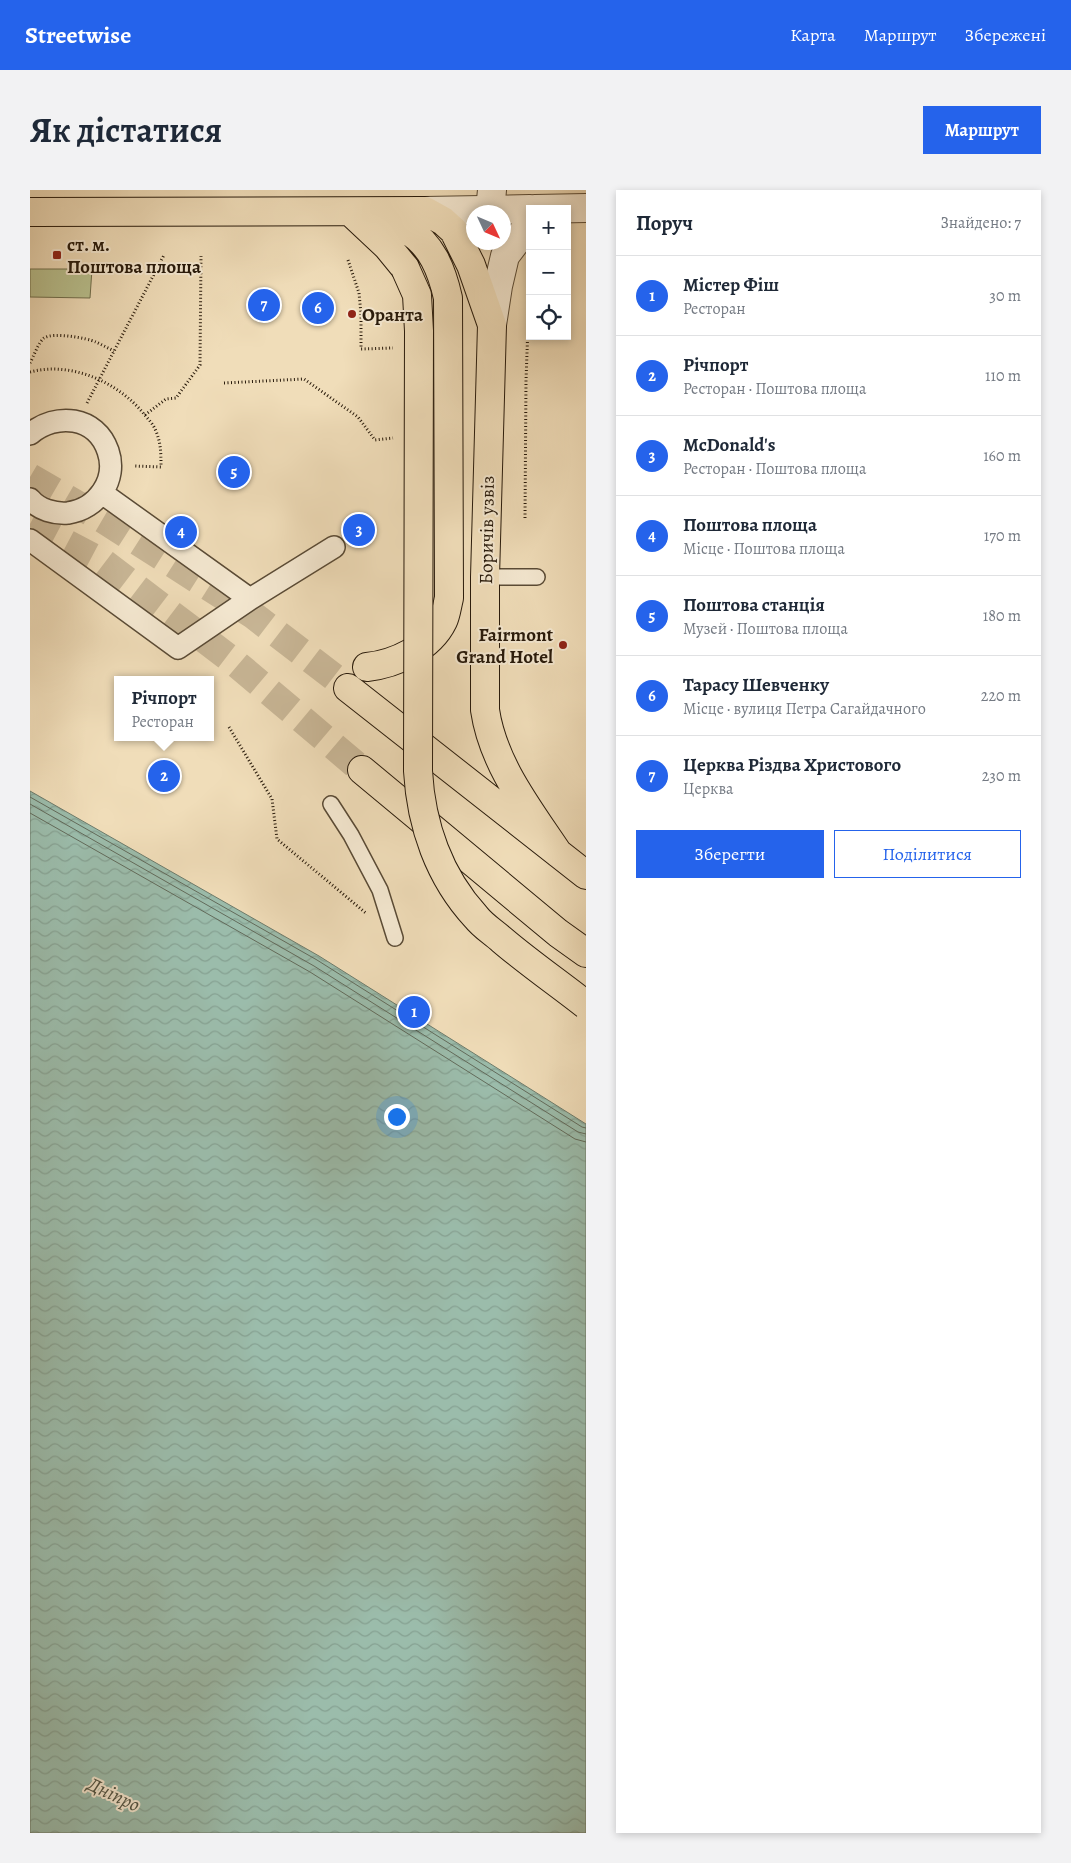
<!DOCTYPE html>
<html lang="uk">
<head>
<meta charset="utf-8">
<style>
  :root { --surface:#fff; --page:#f2f2f3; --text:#1f2937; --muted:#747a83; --line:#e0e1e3; --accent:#2563eb }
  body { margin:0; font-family:Alegreya,serif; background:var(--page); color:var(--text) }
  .controls { position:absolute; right:15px; top:15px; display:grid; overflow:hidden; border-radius:0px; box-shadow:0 2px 8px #0003 }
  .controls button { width:45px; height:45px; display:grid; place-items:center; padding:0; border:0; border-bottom:1px solid var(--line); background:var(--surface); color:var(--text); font:25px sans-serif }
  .compass { position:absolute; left:436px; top:15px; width:45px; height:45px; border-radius:50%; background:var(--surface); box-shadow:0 2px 8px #0003; rotate:134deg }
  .you { position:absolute; left:366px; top:926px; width:18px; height:18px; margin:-12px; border:4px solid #fff; border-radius:50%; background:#1a73e8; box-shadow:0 0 0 8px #1a73e833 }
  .badge { display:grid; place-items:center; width:32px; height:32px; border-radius:50%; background:var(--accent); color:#fff; font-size:16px; font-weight:700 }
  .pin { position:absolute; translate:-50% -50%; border:2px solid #fff; box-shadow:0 1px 5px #0006 }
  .popup { position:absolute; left:84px; top:486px; width:100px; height:65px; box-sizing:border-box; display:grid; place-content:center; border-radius:0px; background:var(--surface); filter:drop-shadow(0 1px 4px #0005); font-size:16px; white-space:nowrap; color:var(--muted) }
  .popup b { font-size:19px; color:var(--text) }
  .popup::after { content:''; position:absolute; left:50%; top:100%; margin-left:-10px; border:10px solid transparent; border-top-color:var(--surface) }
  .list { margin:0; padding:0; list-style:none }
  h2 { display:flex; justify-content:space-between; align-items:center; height:65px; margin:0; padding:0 20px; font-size:21px }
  h2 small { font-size:16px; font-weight:400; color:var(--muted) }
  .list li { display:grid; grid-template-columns:32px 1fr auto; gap:15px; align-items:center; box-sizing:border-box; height:80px; padding:0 20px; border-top:1px solid var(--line) }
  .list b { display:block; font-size:19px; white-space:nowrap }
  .list p { margin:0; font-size:16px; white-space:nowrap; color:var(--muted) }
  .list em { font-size:16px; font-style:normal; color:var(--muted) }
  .actions { display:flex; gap:10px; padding:15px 20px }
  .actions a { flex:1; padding:11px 0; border:1px solid var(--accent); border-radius:0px; text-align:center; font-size:18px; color:var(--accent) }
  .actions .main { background:var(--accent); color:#fff }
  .icon { flex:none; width:28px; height:28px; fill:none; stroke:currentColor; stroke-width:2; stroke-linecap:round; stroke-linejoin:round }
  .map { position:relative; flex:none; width:556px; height:1643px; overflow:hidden; border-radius:0px }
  header { display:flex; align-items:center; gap:30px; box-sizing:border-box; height:70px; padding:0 25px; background:var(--accent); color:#fff }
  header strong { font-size:24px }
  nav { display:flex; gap:28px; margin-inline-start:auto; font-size:18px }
  .intro { display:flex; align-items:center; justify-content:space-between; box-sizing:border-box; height:120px; padding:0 30px }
  h1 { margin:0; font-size:35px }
  .button { padding:12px 22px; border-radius:0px; background:var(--accent); color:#fff; font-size:18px; font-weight:700 }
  main { display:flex; gap:30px; padding:0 30px }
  aside { flex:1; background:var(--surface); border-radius:0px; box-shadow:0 2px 8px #0003 }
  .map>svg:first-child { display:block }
  .green { fill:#b9c18f; stroke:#706e4d }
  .water { fill:url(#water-waves); stroke:#6d7b6b }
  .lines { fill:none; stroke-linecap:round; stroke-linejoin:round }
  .shore { stroke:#626b5b; stroke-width:1 }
  .primary-tunnel { stroke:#c8b696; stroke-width:28; stroke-dasharray:28 14; stroke-linecap:butt }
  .service-casing { stroke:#5a4b36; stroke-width:18 }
  .pedestrian-casing { stroke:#5a4b36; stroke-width:24 }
  .minor-casing { stroke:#5a4b36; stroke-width:30 }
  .tertiary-casing { stroke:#5a4b36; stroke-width:30 }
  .primary-casing { stroke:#281a0b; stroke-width:30 }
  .path { stroke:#281a0b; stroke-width:3; stroke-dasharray:1 2.5; stroke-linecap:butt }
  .service { stroke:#f5e9d2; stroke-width:15 }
  .pedestrian { stroke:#f5e9d2; stroke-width:21 }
  .minor { stroke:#f5e9d2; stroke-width:28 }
  .tertiary { stroke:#f5e9d2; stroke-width:28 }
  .primary { stroke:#f0ddb9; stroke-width:28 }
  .primary-bridge-casing { stroke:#281a0b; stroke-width:30; stroke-linecap:butt }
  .primary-bridge { stroke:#f0ddb9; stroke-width:28 }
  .poi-dot { fill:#8f2418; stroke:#f5e9d2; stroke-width:2 }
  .labels { text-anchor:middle; stroke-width:4; stroke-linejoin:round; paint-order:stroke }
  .poi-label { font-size:19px; font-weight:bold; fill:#281a0b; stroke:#f5e9d2; text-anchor:start }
  .street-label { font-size:19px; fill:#281a0b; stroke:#f5e9d2 }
  .water-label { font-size:20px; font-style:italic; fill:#505343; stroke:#f5e9d2 }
</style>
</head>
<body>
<header>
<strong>Streetwise</strong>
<nav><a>Карта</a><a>Маршрут</a><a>Збережені</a></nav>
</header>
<div class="intro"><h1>Як дістатися</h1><a class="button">Маршрут</a></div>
<main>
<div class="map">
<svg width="556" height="1643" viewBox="0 0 556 1643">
  <defs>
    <pattern id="water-waves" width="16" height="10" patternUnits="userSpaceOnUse" patternTransform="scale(1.25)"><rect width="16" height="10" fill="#9bbcab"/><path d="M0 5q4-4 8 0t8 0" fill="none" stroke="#86a192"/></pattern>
  </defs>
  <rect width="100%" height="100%" fill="#f0ddb9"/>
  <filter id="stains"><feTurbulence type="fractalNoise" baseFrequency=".004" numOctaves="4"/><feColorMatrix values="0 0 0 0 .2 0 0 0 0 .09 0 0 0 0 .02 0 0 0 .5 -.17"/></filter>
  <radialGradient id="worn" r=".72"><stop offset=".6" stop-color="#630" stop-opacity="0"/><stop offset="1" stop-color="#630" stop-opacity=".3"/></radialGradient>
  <path class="green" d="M0 79H62L60 108 0 107Z"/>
  <path class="water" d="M0 601 289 766 556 934V1643H0Z"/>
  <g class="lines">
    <path class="shore" d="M0 607 287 770 552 937 556 938
      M0 614 284 776 548 942 556 944
      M0 623 280 782 545 949 556 952"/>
    <path class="primary-tunnel" d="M0 287 74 330 223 425 318 498
      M0 334 74 373 203 471 332 580"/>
    <defs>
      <path id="service" d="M455 387H507
        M301 614 321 645 350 700 365 748"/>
      <path id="pedestrian" d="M0 244C26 222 66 226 78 261 88 290 67 319 38 323 25 324 9 320 0 309
        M72 303 220 409
        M0 350 148 458 220 409 304 357"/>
      <path id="minor" d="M460 21 462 0"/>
      <path id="tertiary" d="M505 19 556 18
        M395 21 500 19
        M462 135 468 96 475 66 500 33"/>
      <path id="primary" d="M0 22 395 21 413 31 424 41 441 75 462 135 455 387V520C463 574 498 618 528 663
        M324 25 357 56 375 78
        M337 477C365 474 400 458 413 431 416 425 417 416 419 408L418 108C412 81 402 54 376 39 366 34 353 31 342 28
        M318 498 556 685
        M332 580 528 743 556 763"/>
    </defs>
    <use href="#service" class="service-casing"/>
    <use href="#pedestrian" class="pedestrian-casing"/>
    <use href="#minor" class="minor-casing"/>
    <use href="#tertiary" class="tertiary-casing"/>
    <use href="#primary" class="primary-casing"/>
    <path class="path" d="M318 70 329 103 331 124V159L363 158
      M0 173C4 166 8 153 14 148 23 142 57 148 66 152 72 155 78 158 84 161
      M0 182C41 171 88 192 114 224 118 229 123 234 125 239 131 252 131 263 131 277L104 276
      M194 193 274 189 328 227 345 250 363 248
      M57 213 134 65
      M115 225 136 209 146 208 170 175 171 66
      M495 328 496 191 499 107
      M199 537 242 609 247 649 337 724"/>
    <use href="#service" class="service"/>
    <use href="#pedestrian" class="pedestrian"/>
    <use href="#minor" class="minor"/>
    <use href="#tertiary" class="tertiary"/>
    <use href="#primary" class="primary"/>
    <defs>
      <path id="primary-bridge" d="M375 78 387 105 389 141 388 581C391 635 409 687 446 727 453 736 463 742 472 750 499 773 528 793 556 815"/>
    </defs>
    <use href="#primary-bridge" class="primary-bridge-casing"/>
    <use href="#primary-bridge" class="primary-bridge"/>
  </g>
  <g class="poi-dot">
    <rect x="22" y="60" width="10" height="10" rx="2.5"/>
    <circle cx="322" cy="124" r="5"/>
    <circle cx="533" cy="455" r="5"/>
  </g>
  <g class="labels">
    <g class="poi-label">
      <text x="37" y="61">ст. м.<tspan x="37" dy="22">Поштова площа</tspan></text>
      <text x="332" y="131">Оранта</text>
      <text x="523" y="451" text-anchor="end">Fairmont<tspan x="523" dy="22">Grand Hotel</tspan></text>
    </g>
    <g class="street-label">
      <text transform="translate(456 340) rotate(-89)" y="7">Боричів узвіз</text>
    </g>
    <g class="water-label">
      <text transform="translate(84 1604) rotate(25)" y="7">Дніпро</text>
    </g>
  </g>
  <rect width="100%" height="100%" filter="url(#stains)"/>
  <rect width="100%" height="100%" fill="url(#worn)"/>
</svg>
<div class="controls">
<button>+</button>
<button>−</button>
<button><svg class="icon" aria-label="locate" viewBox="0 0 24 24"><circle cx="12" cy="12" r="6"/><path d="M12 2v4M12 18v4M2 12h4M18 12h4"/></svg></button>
</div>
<svg class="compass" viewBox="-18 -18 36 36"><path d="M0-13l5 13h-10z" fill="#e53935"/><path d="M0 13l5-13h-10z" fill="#747a83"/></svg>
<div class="you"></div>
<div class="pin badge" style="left:384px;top:822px">1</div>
<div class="pin badge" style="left:134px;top:586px">2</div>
<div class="popup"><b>Річпорт</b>Ресторан</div>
<div class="pin badge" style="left:329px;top:340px">3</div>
<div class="pin badge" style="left:151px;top:342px">4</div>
<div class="pin badge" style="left:204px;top:282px">5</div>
<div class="pin badge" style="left:288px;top:118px">6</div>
<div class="pin badge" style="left:234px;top:115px">7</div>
</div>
<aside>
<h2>Поруч<small>Знайдено: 7</small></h2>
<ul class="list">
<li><span class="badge">1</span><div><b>Містер Фіш</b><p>Ресторан</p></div><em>30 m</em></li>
<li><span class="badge">2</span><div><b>Річпорт</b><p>Ресторан · Поштова площа</p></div><em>110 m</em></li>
<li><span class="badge">3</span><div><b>McDonald's</b><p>Ресторан · Поштова площа</p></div><em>160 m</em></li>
<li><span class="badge">4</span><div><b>Поштова площа</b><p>Місце · Поштова площа</p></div><em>170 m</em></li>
<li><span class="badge">5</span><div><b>Поштова станція</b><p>Музей · Поштова площа</p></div><em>180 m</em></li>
<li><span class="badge">6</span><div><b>Тарасу Шевченку</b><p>Місце · вулиця Петра Сагайдачного</p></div><em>220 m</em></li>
<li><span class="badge">7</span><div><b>Церква Різдва Христового</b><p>Церква</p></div><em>230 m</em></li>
</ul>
<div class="actions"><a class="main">Зберегти</a><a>Поділитися</a></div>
</aside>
</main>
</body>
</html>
